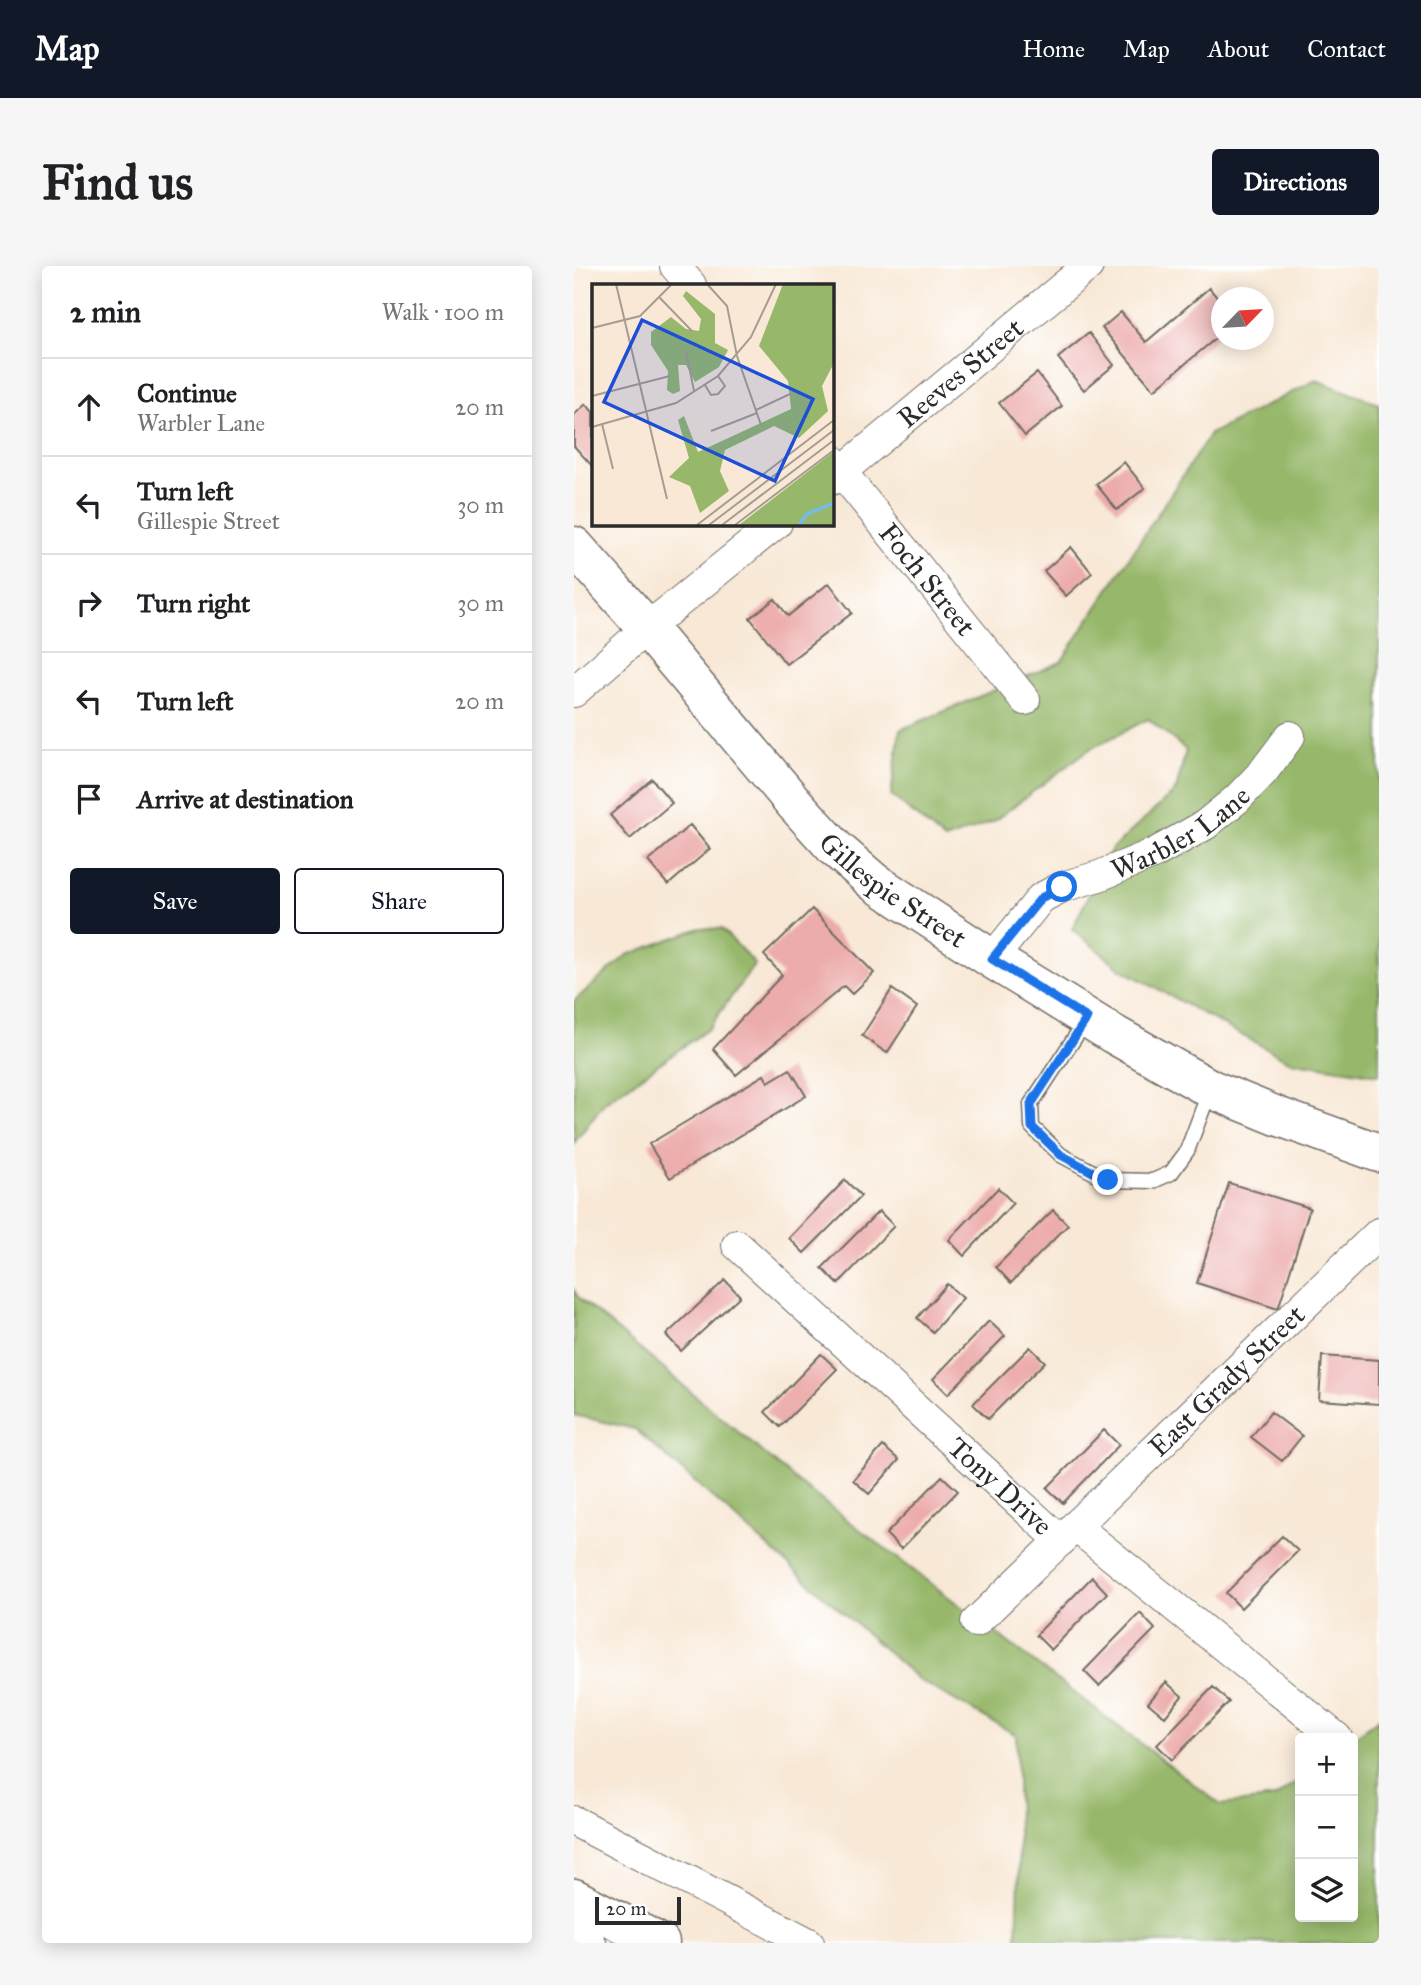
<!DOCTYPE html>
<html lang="en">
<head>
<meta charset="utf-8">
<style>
  :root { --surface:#fff; --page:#f6f6f6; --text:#202124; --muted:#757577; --line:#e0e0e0; --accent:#111827 }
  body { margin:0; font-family:"IM FELL Great Primer",serif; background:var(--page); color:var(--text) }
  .controls { position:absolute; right:21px; bottom:21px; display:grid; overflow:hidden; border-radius:7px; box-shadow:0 4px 18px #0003 }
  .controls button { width:63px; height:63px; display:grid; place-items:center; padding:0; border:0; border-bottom:2px solid var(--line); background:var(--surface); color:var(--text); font:35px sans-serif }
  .compass { position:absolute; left:637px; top:21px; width:63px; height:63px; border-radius:50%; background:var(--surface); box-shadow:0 4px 18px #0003; rotate:65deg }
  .scale { position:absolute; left:21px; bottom:18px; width:86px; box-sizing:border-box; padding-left:7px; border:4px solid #2b2b2b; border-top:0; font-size:19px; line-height:24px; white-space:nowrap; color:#2b2b2b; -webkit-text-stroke:5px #fff; paint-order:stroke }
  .stop { position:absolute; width:21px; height:21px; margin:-16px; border:5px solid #1a73e8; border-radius:50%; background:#fff }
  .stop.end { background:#1a73e8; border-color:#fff; box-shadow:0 2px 7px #0008 }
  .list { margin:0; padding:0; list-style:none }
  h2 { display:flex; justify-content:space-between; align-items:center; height:91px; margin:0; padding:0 28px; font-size:30px }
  h2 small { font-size:23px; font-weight:400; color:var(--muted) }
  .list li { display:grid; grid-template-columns:46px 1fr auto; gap:21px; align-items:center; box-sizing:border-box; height:98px; padding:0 28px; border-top:2px solid var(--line) }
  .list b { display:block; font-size:26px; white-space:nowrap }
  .list p { margin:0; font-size:23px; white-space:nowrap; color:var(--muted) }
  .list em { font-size:23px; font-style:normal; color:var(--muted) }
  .actions { display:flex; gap:14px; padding:21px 28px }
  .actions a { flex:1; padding:16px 0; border:2px solid var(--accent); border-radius:7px; text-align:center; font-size:24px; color:var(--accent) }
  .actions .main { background:var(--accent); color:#fff }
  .icon { flex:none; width:38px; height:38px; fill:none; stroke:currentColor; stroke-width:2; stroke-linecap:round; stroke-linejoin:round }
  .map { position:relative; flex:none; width:805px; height:1677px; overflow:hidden; border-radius:7px }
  header { display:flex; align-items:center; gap:42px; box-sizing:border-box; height:98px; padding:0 35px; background:var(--accent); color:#fff }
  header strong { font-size:33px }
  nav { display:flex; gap:38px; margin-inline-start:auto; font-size:24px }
  .intro { display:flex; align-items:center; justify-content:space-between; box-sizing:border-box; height:168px; padding:0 42px }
  h1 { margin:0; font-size:49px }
  .button { padding:18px 32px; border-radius:7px; background:var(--accent); color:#fff; font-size:24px; font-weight:700 }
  main { display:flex; gap:42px; padding:0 42px }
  aside { flex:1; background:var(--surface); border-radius:7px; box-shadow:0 4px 18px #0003 }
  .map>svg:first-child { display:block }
  .forest { fill:#97b86b; stroke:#61724b; stroke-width:2 }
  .building { fill:#ecacab }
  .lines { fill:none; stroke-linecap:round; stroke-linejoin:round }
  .lane-casing { stroke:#736d66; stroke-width:17 }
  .street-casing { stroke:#736d66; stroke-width:32 }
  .primary-casing { stroke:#736d66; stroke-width:41 }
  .highway-casing { stroke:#736d66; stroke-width:41 }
  .lane { stroke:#fff; stroke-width:14 }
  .street { stroke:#fff; stroke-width:30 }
  .primary { stroke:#fff; stroke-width:38 }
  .highway { stroke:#fff; stroke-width:38 }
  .route { stroke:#1a73e8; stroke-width:9 }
  .labels { text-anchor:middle; stroke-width:7; stroke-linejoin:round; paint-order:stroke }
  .street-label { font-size:28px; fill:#2b2b2b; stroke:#fff }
  .inset-river { fill:none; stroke:#72bbea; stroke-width:3.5 }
  .inset-road { fill:none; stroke:#a69c91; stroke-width:2 }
  .view { fill:#1d4ed8; fill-opacity:0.15; stroke:#1d4ed8; stroke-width:3.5 }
  .inset-edge { fill:none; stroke:#2b2b2b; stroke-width:3.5 }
</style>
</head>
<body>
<header>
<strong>Map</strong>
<nav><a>Home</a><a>Map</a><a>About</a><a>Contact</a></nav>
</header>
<div class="intro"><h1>Find us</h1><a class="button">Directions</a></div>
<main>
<aside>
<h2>2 min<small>Walk · 100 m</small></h2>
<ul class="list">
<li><svg class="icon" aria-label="ahead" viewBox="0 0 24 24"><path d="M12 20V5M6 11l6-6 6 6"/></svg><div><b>Continue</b><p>Warbler Lane</p></div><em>20 m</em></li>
<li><svg class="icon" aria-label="left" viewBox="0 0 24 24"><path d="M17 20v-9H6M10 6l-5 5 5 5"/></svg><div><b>Turn left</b><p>Gillespie Street</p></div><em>30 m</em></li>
<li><svg class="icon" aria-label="right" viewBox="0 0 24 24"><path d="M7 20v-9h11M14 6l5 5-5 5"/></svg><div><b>Turn right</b></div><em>30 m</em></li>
<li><svg class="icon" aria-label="left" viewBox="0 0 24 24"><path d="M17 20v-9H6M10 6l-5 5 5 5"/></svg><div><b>Turn left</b></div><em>20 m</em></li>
<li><svg class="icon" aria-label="arrive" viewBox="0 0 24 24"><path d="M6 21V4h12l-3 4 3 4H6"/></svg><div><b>Arrive at destination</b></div></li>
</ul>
<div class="actions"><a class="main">Save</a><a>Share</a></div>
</aside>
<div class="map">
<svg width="805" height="1677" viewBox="0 0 805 1677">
  <rect width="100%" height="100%" fill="#fff"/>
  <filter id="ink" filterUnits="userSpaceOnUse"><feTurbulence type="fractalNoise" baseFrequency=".0143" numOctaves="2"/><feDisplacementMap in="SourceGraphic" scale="14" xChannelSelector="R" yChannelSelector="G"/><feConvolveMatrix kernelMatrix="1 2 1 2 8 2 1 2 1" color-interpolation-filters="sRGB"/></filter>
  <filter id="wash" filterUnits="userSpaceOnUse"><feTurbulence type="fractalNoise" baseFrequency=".00686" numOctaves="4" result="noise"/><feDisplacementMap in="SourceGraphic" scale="28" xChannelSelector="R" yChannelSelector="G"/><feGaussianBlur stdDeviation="1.57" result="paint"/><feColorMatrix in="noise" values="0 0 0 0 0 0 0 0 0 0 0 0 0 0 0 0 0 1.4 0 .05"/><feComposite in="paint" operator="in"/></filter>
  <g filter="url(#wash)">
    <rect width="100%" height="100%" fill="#f8e8d5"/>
    <path class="forest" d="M742 114 805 138V809L715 795 547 703 498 663 537 584 602 524 612 484 574 453 514 484 420 555 371 574 317 529 326 464 487 396 636 168Z
      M126 662 148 663 181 698 134 763 30 837 0 877V735L53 689Z
      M0 1024 4 1031 225 1217 647 1539 701 1532 726 1513V1651H779V1472L805 1452V1677H443L445 1608 442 1469 345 1414 61 1163 0 1149Z"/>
    <g id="blocks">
      <path class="building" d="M635 22 648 37V67L580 124 528 62 547 46 572 76Z
        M515 67 540 99 510 124 484 92Z
        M463 107 488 140 451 170 425 137Z
        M12 138 19 146V201L0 180V149Z
        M550 196 571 222 543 244 522 218Z
        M497 281 518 307 492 330 470 305Z
        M255 317 278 347 212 398 176 352 201 333 214 350Z
        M78 513 98 537 56 573 36 549Z
        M116 559 136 583 94 619 74 595Z
        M238 643 300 707 278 728 270 720 162 809 139 783 208 709 190 689Z
        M318 723 343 741 313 787 288 770Z
        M216 803 232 830 96 912 75 878 190 809 194 816Z
        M271 914 287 930 230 987 215 972Z
        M655 917 736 942 704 1043 623 1017Z
        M424 922 439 937 390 990 375 974Z
        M479 944 494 959 437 1017 422 1001Z
        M305 945 320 960 264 1018 248 1002Z
        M151 1014 166 1030 107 1085 92 1069Z
        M373 1018 389 1032 359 1066 343 1052Z
        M415 1055 431 1070 374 1128 359 1113Z
        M456 1081 471 1096 414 1153 399 1138Z
        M247 1088 263 1103 206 1161 191 1146Z
        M748 1090 805 1094V1138L745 1134Z
        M697 1146 728 1170 708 1195 677 1171Z
        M530 1164 545 1179 489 1237 473 1222Z
        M309 1180 325 1194 295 1228 279 1214Z
        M368 1210 384 1225 327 1283 312 1268Z
        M708 1270 724 1285 667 1342 652 1327Z
        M518 1311 533 1327 477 1384 462 1369Z
        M566 1347 581 1363 525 1420 510 1405Z
        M592 1416 608 1430 591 1451 574 1437Z
        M639 1421 655 1436 598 1494 583 1479Z"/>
    </g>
  </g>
  <g filter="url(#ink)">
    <use href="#blocks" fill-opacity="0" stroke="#736d66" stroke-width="2"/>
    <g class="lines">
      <defs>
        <path id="lane" d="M513 753 457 838 458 861 487 889 534 914 579 915 597 907 613 885 636 824"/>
        <g id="street">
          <path d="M101 0 117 19"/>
          <path id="s1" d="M257 193 451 434"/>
          <path id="s2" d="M257 214 514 0"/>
          <path d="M0 426 73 362 203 257"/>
          <path id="s3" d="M418 693 467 632 488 621 525 610 581 587 631 559 663 533 689 506 716 470"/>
          <path id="s4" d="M163 979 487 1275"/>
          <path d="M501 1260 763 1472"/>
          <path id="s5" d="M402 1356 805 967"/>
          <path d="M0 1555 235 1677"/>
          <path d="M0 1668 17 1677"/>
        </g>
        <g id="primary">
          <path id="s6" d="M0 280 73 362 221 538 261 582 300 616 418 693 539 768 637 823 703 850 805 887"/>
        </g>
        <path id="highway" d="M0 1632 86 1677"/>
      </defs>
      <use href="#lane" class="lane-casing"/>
      <use href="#street" class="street-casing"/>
      <use href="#primary" class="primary-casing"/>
      <use href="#highway" class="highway-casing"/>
      <use href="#lane" class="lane"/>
      <use href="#street" class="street"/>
      <use href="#primary" class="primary"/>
      <use href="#highway" class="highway"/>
    </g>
  </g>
  <g class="lines" filter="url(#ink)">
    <path class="route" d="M488 621 467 632 418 693 513 752 457 838 458 861 487 889 534 914"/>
  </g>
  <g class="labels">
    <g class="street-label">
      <text dy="10" stroke="none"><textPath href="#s2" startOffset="168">Reeves Street</textPath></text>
      <text dy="10" stroke="none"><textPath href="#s1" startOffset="154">Foch Street</textPath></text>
      <text dy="10" stroke="none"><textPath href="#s3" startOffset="233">Warbler Lane</textPath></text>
      <text dy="10" stroke="none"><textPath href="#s6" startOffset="471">Gillespie Street</textPath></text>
      <text dy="10" stroke="none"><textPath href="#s5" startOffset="348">East Grady Street</textPath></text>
      <text dy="10" stroke="none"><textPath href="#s4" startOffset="357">Tony Drive</textPath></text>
    </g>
  </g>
  <g transform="translate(18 18)">
    <rect width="242" height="242" fill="#f8e8d5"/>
    <path d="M191 0H241V81L230 102 236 127 207 154 182 142 133 166 128 187 137 207 108 229 98 202 77 193 97 174 86 136 92 132 106 168 199 125 196 97 167 62ZM94 7 123 30V59L136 66 127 83 103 98 94 81H86L88 107 81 110 75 106 76 87 59 61V48L79 33 94 45 107 47 109 35 91 12ZM241 168V241H147Z" fill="#97b86b"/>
    <path class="inset-river" d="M207 241 215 230 242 219"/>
    <path class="inset-road" d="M24 0 75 215M115 0 135 22 145 72 169 141M67 13 100 47M0 44 48 32 80 0M94 67 102 107M113 101 119 111 126 110 133 102 126 92M0 112 78 92M164 126 198 110M10 140 21 185M0 143 84 119 126 92 159 53 184 0M119 147 165 129M105 241 242 136M117 241 242 146M130 241 242 156M143 241 242 166"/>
    <path class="view" d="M50 36 221 115 183 197 12 118Z"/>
    <rect width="242" height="242" class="inset-edge"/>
  </g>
</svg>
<div class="controls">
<button>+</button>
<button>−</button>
<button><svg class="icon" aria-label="layers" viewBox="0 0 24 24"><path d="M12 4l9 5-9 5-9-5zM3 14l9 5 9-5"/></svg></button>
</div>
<svg class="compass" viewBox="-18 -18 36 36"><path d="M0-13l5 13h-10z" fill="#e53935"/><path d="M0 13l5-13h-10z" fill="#757577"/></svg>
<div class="scale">20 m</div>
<div class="stop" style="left:488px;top:621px"></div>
<div class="stop end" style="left:534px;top:914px"></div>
</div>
</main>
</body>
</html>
